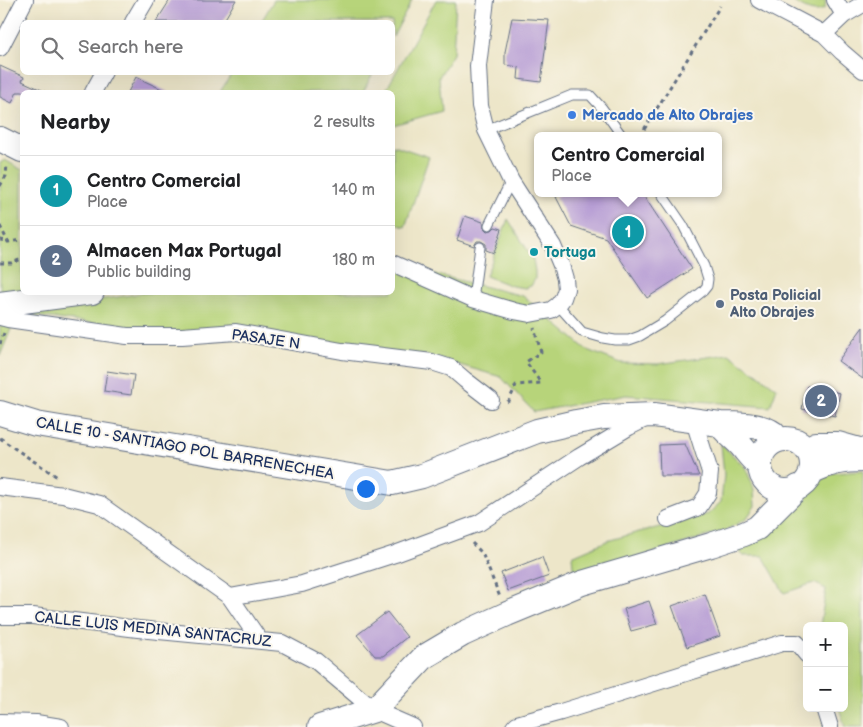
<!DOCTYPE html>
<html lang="en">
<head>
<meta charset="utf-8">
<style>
  :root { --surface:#fff; --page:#f6f6f6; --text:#202124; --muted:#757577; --line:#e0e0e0; --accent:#0b8043 }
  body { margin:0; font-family:"Balsamiq Sans",sans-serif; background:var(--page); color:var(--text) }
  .controls { position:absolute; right:15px; bottom:15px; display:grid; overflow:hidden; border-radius:8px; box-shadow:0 5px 20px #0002 }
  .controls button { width:45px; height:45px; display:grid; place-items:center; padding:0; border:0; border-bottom:1px solid var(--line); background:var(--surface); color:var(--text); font:25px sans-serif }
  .you { position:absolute; left:365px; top:488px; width:18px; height:18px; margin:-12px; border:4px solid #fff; border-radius:50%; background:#1a73e8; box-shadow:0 0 0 8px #1a73e833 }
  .badge { display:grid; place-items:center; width:32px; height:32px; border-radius:50%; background:var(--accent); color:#fff; font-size:16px; font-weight:700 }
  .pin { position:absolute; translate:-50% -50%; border:2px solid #fff; box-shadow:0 1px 5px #0006 }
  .popup { position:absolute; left:534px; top:132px; width:188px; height:65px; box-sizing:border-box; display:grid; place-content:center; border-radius:8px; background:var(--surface); filter:drop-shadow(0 1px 4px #0005); font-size:16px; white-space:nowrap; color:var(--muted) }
  .popup b { font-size:19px; color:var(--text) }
  .popup::after { content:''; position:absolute; left:50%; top:100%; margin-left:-10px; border:10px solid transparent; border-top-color:var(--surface) }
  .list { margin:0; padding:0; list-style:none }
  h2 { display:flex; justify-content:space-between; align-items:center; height:65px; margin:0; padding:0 20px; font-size:21px }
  h2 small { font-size:16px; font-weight:400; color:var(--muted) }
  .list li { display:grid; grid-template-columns:32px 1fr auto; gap:15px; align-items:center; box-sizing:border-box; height:70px; padding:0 20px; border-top:1px solid var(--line) }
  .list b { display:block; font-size:19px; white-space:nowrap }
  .list p { margin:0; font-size:16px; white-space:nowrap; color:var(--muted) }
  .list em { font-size:16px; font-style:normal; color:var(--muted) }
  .icon { flex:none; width:28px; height:28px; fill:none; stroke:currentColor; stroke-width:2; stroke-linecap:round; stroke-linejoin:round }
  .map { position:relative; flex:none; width:863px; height:727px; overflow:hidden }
  .search { position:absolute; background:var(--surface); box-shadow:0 5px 20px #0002; left:20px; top:20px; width:375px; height:55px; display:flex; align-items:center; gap:12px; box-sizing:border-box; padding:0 18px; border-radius:8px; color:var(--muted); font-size:19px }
  .panel { position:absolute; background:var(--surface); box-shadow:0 5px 20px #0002; left:20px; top:90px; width:375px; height:205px; border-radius:8px }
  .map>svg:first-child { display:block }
  .green { fill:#b7d47a; stroke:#69826c }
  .building { fill:#b69cd4 }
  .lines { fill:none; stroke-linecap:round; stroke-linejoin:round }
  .service-casing { stroke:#646f83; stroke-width:11 }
  .minor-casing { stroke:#646f83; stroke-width:18 }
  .secondary-casing { stroke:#646f83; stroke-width:26 }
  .path { stroke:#646f83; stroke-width:3; stroke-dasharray:4 4; stroke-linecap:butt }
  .service { stroke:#fff; stroke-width:9 }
  .minor { stroke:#fff; stroke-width:16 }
  .secondary { stroke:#fff; stroke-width:24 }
  .shop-dot { fill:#3f7fe0; stroke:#fbf7ec; stroke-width:2 }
  .culture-dot { fill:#0f9aa8; stroke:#fbf7ec; stroke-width:2 }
  .service-dot { fill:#5c6f8a; stroke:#fbf7ec; stroke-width:2 }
  .labels { text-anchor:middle; stroke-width:4; stroke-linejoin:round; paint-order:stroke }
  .shop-label { font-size:15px; font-weight:bold; fill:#366cbe; stroke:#fbf7ec; text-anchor:start }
  .culture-label { font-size:15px; font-weight:bold; fill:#0d838f; stroke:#fbf7ec; text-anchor:start }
  .service-label { font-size:15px; font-weight:bold; fill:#4e5e75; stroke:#fbf7ec; text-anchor:start }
  .street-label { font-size:15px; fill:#1b2f5e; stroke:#fbf7ec }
</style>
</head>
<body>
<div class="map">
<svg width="863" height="727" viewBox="0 0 863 727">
  <rect width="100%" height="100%" fill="#fbf7ec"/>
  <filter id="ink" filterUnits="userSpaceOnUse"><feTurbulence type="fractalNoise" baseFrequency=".02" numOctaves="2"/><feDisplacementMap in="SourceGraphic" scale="10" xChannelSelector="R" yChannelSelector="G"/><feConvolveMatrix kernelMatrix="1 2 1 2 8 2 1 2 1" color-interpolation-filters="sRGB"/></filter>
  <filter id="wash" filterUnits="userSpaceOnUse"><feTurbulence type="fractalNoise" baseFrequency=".0096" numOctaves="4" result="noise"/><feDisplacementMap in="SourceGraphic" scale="20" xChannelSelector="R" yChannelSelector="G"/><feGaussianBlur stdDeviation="1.12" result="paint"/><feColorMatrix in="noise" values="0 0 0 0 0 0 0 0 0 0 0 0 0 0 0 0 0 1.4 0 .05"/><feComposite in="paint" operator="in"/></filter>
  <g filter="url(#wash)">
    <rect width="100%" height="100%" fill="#ede6c9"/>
    <path class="green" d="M274 0H412L393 37 392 22H261Z
      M436 0H456L453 54 439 77 442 111 393 125 392 92H385Z
      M790 0H826L825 8C814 16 801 6 790 0Z
      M232 73V72L373 73 363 92H220Z
      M393 145 429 157 405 227 393 223Z
      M5 160 22 170V292L0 295V163Z
      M508 219 533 259 535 271V279L531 286 525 288 512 286 486 276Z
      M393 264 523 296 587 350 621 363 658 364 729 354 777 388 770 407 626 395 534 412 501 377 429 356 157 332 13 313 144 293 392 292Z
      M0 322 13 324 0 356Z
      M721 444 745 467 752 483 754 491 755 506 746 519 724 531 574 577 572 556 607 541 639 532 673 524 708 514 721 502 724 475Z
      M863 471V727H845L839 708H844V626H820L826 589 814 583 784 593 763 556H743L739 550 760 539 805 494 818 482 833 473Z"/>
    <g id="blocks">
      <path class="building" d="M170 0H236L223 22H156Z
        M512 18 549 20 541 82 518 79 519 67 505 65V52Z
        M0 66 24 77 22 81 46 92H17L12 103 0 97Z
        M136 77 168 92H128Z
        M563 193H642L692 269 647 298 606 238 571 226 556 197Z
        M465 216 483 222 484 228 487 231 492 230 495 227 502 229 494 253 486 250V244L481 241H477L474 246 457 240Z
        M863 327V379L838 361Z
        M107 371 134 375 131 395 104 391Z
        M807 386 840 393 835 416 802 409Z
        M685 444 699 476H660L659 445Z
        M542 557 549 576 508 591 501 573Z
        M705 594 720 636 687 647 672 606Z
        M649 601 657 624 631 631 624 609Z
        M387 612 407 637 383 656H375L357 635Z"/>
    </g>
  </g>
  <g filter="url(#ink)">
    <use href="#blocks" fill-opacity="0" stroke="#646f83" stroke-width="1"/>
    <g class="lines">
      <defs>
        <path id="service" d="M486 130 572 95H590L602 108 622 136
          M489 225 511 181
          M473 299 480 247
          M558 305 582 332 603 338 615 340H629L640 336 665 321 703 291 707 286 708 279 704 266 683 225 661 193"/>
        <path id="minor" d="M759 0 824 34 842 52 863 70
          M835 0 844 15
          M133 22 146 0
          M824 34 844 15 863 4
          M0 48 25 0
          M93 92 104 72
          M392 263 473 299 514 311 530 314 551 310 558 305 563 298 566 289 565 279 561 265 553 246 511 181 486 130 480 106 478 66 486 0
          M0 317 8 319 127 336H182L236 332 342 351 432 362 451 368 465 380 491 400
          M0 487 63 495 99 504 230 597 260 641
          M668 519 699 507 708 493 710 472 694 421
          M230 597 302 584 395 554 479 523 579 457 629 427 645 419
          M0 616H33L138 629 282 643 316 661 374 710 413 727
          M824 708 830 727
          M0 722 36 723 61 727
          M514 727 517 724 561 712 782 643H797L807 655"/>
        <path id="secondary" d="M0 139 22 150
          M0 304 92 292
          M0 413 36 424 392 483 422 476 537 431 576 422 604 417 654 415 720 424C735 424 761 424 773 433 775 435 777 438 778 440
          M720 424C725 433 736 439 743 448 749 455 753 461 760 466
          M760 465a26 26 0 1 1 52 0a26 26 0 1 1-52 0Z
          M807 450 816 444H838L863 451
          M811 472C829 463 842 460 863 460
          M320 727 374 710 424 657 463 634 507 614 582 583 711 545 744 534 757 528 798 487"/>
      </defs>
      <use href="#service" class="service-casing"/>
      <use href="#minor" class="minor-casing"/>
      <use href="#secondary" class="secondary-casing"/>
      <path class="path" d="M640 136 720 6
        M0 186 6 176 7 164
        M0 226 8 242 22 240
        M0 240 8 241
        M0 263H11L22 259
        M0 344 4 333
        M507 402 509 401 516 385 541 383 526 362 541 352 534 328
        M0 438 14 448 59 478
        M472 543 482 553 500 597"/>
      <use href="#service" class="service"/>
      <use href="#minor" class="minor"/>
      <use href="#secondary" class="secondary"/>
    </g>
  </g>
  <circle class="shop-dot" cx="572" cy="115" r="5"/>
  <circle class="culture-dot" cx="534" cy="252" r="5"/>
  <circle class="service-dot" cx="720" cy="304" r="5"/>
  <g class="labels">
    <g class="shop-label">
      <text x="582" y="120">Mercado de Alto Obrajes</text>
    </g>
    <g class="culture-label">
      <text x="544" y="257">Tortuga</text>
    </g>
    <g class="service-label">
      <text x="730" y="300">Posta Policial<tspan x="730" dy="17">Alto Obrajes</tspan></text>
    </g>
    <g class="street-label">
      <text transform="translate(266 339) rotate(8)" y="5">PASAJE N</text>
      <text transform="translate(185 448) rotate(10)" y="5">CALLE 10 - SANTIAGO POL BARRENECHEA</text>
      <text transform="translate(153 629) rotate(6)" y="5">CALLE LUIS MEDINA SANTACRUZ</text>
    </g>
  </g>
</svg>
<div class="controls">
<button>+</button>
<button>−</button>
</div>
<div class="you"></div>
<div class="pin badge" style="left:628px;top:232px;background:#0f9aa8">1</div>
<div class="popup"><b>Centro Comercial</b>Place</div>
<div class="pin badge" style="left:821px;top:401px;background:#5c6f8a">2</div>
<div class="search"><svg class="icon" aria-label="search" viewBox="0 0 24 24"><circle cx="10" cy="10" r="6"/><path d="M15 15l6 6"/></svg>Search here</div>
<section class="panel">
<h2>Nearby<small>2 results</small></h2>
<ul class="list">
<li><span class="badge" style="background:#0f9aa8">1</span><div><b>Centro Comercial</b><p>Place</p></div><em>140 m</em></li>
<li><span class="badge" style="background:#5c6f8a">2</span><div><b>Almacen Max Portugal</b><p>Public building</p></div><em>180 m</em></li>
</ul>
</section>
</div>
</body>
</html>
